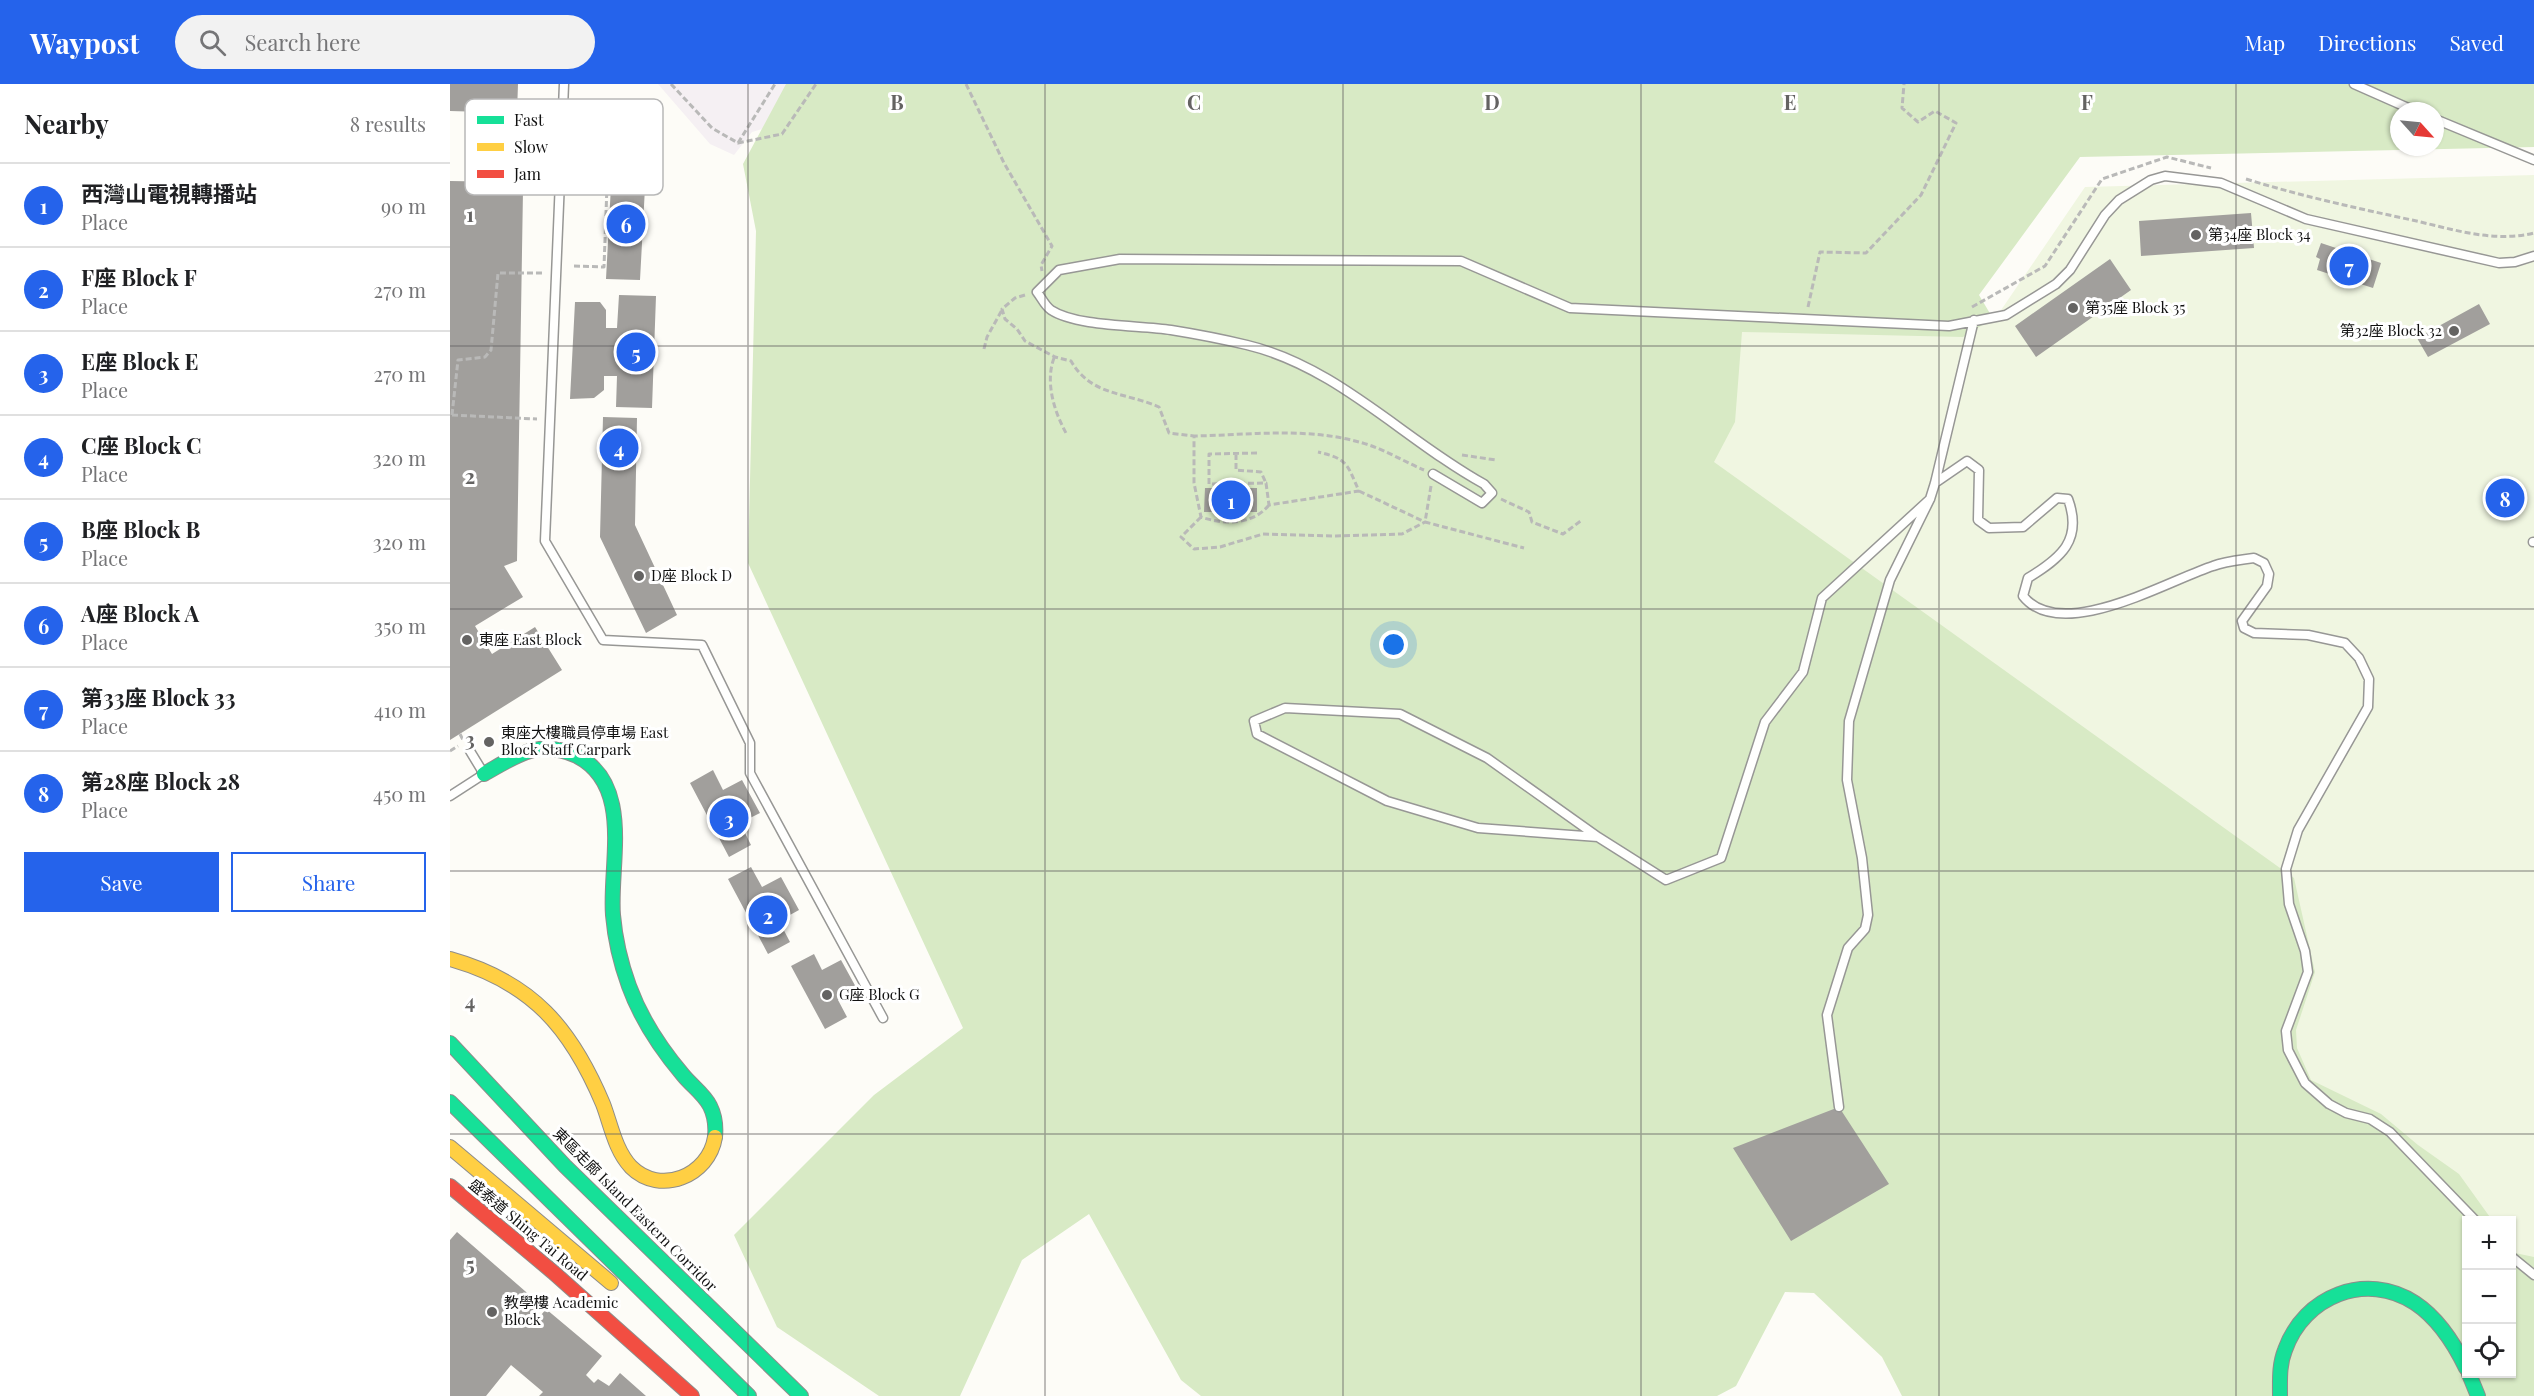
<!DOCTYPE html>
<html lang="en">
<head>
<meta charset="utf-8">
<style>
  :root { --surface:#fff; --page:#f2f2f2; --text:#202124; --muted:#757577; --line:#e0e0e0; --accent:#2563eb }
  body { margin:0; font-family:"Playfair Display","Noto Sans TC",serif; background:var(--page); color:var(--text) }
  .controls { position:absolute; right:18px; bottom:18px; display:grid; overflow:hidden; border-radius:0px; box-shadow:0 2px 4px #0004 }
  .controls button { width:54px; height:54px; display:grid; place-items:center; padding:0; border:0; border-bottom:2px solid var(--line); background:var(--surface); color:var(--text); font:30px sans-serif }
  .compass { position:absolute; left:1940px; top:18px; width:54px; height:54px; border-radius:50%; background:var(--surface); box-shadow:0 2px 4px #0004; rotate:117deg }
  .you { position:absolute; left:944px; top:561px; width:21px; height:21px; margin:-15px; border:4px solid #fff; border-radius:50%; background:#1a73e8; box-shadow:0 0 0 9px #1a73e833 }
  .badge { display:grid; place-items:center; width:39px; height:39px; border-radius:50%; background:var(--accent); color:#fff; font-size:20px; font-weight:700 }
  .pin { position:absolute; translate:-50% -50%; border:3px solid #fff; box-shadow:0 2px 6px #0006 }
  .list { margin:0; padding:0; list-style:none }
  h2 { display:flex; justify-content:space-between; align-items:center; height:78px; margin:0; padding:0 24px; font-size:26px }
  h2 small { font-size:20px; font-weight:400; color:var(--muted) }
  .list li { display:grid; grid-template-columns:39px 1fr auto; gap:18px; align-items:center; box-sizing:border-box; height:84px; padding:0 24px; border-top:2px solid var(--line) }
  .list b { display:block; font-size:22px; white-space:nowrap }
  .list p { margin:0; font-size:20px; white-space:nowrap; color:var(--muted) }
  .list em { font-size:20px; font-style:normal; color:var(--muted) }
  .actions { display:flex; gap:12px; padding:18px 24px }
  .actions a { flex:1; padding:14px 0; border:2px solid var(--accent); border-radius:0px; text-align:center; font-size:21px; color:var(--accent) }
  .actions .main { background:var(--accent); color:#fff }
  .icon { flex:none; width:33px; height:33px; fill:none; stroke:currentColor; stroke-width:2; stroke-linecap:round; stroke-linejoin:round }
  .map { position:relative; flex:none; width:2084px; height:1312px; overflow:hidden }
  header { display:flex; align-items:center; gap:36px; box-sizing:border-box; height:84px; padding:0 30px; background:var(--accent); color:#fff }
  header strong { font-size:28px }
  nav { display:flex; gap:33px; margin-inline-start:auto; font-size:21px }
  .search { width:420px; height:54px; background:var(--page); display:flex; align-items:center; gap:15px; box-sizing:border-box; padding:0 21px; border-radius:33px; color:var(--muted); font-size:22px }
  main { display:flex }
  aside { flex:1; background:var(--surface) }
  .map>svg:first-child { display:block }
  .industrial { fill:#f5f0f3 }
  .forest { fill:#d8eac5; fill-rule:evenodd }
  .pitch { fill:#f0f6e1 }
  .building { fill:#a19f9c }
  .lines { fill:none; stroke-linecap:round; stroke-linejoin:round }
  .lane-casing { stroke:#979795; stroke-width:11 }
  .fast-casing { stroke:#8e8d8b; stroke-width:16 }
  .slow-casing { stroke:#8e8d8b; stroke-width:16 }
  .jam-casing { stroke:#8e8d8b; stroke-width:16 }
  .path { stroke:#b9b9b8; stroke-width:3; stroke-dasharray:6 3; stroke-linecap:butt }
  .lane { stroke:#fffffe; stroke-width:8 }
  .fast { stroke:#16e098; stroke-width:14 }
  .slow { stroke:#ffcf43; stroke-width:14 }
  .jam { stroke:#f24e42; stroke-width:14 }
  .grid { fill:none; stroke:#646362; stroke-width:1.5; stroke-opacity:0.55 }
  .poi-dot { fill:#646362; stroke:#fff; stroke-width:2 }
  .labels { text-anchor:middle; stroke-width:6; stroke-linejoin:round; paint-order:stroke }
  .poi-label { font-size:15px; fill:#111; stroke:#fff; text-anchor:start }
  .street-label { font-size:15px; fill:#111; stroke:#fff }
  .key { fill:#fff; stroke:#b8b8b8; stroke-width:1.5 }
  .key-label { font-size:16px; fill:#111 }
  .grid-label { font-size:20px; text-anchor:middle; font-weight:bold; fill:#646362; stroke:#fff; stroke-width:6; stroke-linejoin:round; paint-order:stroke }
</style>
</head>
<body>
<header>
<strong>Waypost</strong>
<div class="search"><svg class="icon" aria-label="search" viewBox="0 0 24 24"><circle cx="10" cy="10" r="6"/><path d="M15 15l6 6"/></svg>Search here</div>
<nav><a>Map</a><a>Directions</a><a>Saved</a></nav>
</header>
<main>
<aside>
<h2>Nearby<small>8 results</small></h2>
<ul class="list">
<li><span class="badge">1</span><div><b>西灣山電視轉播站</b><p>Place</p></div><em>90 m</em></li>
<li><span class="badge">2</span><div><b>F座 Block F</b><p>Place</p></div><em>270 m</em></li>
<li><span class="badge">3</span><div><b>E座 Block E</b><p>Place</p></div><em>270 m</em></li>
<li><span class="badge">4</span><div><b>C座 Block C</b><p>Place</p></div><em>320 m</em></li>
<li><span class="badge">5</span><div><b>B座 Block B</b><p>Place</p></div><em>320 m</em></li>
<li><span class="badge">6</span><div><b>A座 Block A</b><p>Place</p></div><em>350 m</em></li>
<li><span class="badge">7</span><div><b>第33座 Block 33</b><p>Place</p></div><em>410 m</em></li>
<li><span class="badge">8</span><div><b>第28座 Block 28</b><p>Place</p></div><em>450 m</em></li>
</ul>
<div class="actions"><a class="main">Save</a><a>Share</a></div>
</aside>
<div class="map">
<svg width="2084" height="1312" viewBox="0 0 2084 1312">
  <rect width="100%" height="100%" fill="#fdfcf7"/>
  <path class="industrial" d="M208 0H356L322 42 302 48 284 71 260 60Z"/>
  <path class="forest" d="M336 0H2084V63L1630 73 1529 211 2084 1144V1312H1452L1432 1273 1364 1209 1335 1208 1286 1302 1267 1312H751L731 1296 639 1130 572 1176 510 1312H429L327 1243 284 1151 424 1011 513 944 298 479 306 147 293 80ZM1949 27H1985V63H1949ZM2016 1136H2062V1290H2016Z"/>
  <path class="pitch" d="M2084 91V1173L2065 1169 2062 1164V1136H2042L2009 1090 1968 1061 1931 1030 1861 996 1847 964 1846 946 1865 888 1844 794 1264 378 1285 338 1292 248 1513 253 1547 232 1635 103Z"/>
  <path class="building" d="M0 0H68L67 29 0 27Z
    M162 83 196 85 190 196 156 195Z
    M0 97 64 98 73 106 67 477 54 482 73 513 25 542 42 570 85 543 112 586 0 656Z
    M1801 129 1804 164 1691 172 1689 137Z
    M1871 159 1931 179 1923 204 1867 186 1870 175 1866 173Z
    M1660 175 1681 206 1586 273 1565 242Z
    M169 211 206 212 202 324 166 323 167 292H154V306L144 314 120 315 125 218H150L156 226V244H167Z
    M2029 220 2040 240 1978 273 1967 254Z
    M153 333 187 334 185 441 227 531 196 549 150 453Z
    M2049 399 2066 403 2061 429 2043 425Z
    M755 404H807V428H754Z
    M263 686 273 706 292 696 310 729 290 739 301 761 279 773 240 699Z
    M301 783 312 803 331 793 349 826 329 837 340 858 318 870 278 795Z
    M364 870 372 886 391 876 407 905 388 916 397 933 375 945 341 882Z
    M1389 1023 1439 1100 1341 1157 1283 1064Z
    M7 1148 91 1221 82 1231 87 1236 96 1225 152 1272 136 1291 144 1299 148 1295 159 1302 170 1289 196 1312H89L93 1308 61 1281 36 1312H0V1156Z"/>
  <g class="lines">
    <defs>
      <path id="lane" d="M114 0 95 457 153 556 252 561 300 659V689L433 934
        M1904 0 1965 27
        M1985 35 2084 76
        M983 390 1032 419 1042 409 1034 400C954 356 888 283 797 261 772 255 746 250 721 246 689 241 627 243 601 226 595 222 591 213 587 208L609 186 670 175 1011 177 1120 224 1499 242 1556 231 1606 200 1620 186 1655 131 1669 116 1701 96 1715 92 1771 99 1856 135 2049 179 2065 178 2084 172
        M1485 399 1517 377 1529 386 1528 436 1539 444 1573 443 1607 414 1618 415C1633 456 1611 474 1578 494L1573 512C1611 560 1719 496 1763 482 1776 477 1791 476 1804 474L1814 479 1819 490 1817 502 1792 537 1794 544 1804 549 1858 551 1895 559 1909 574 1919 595 1918 623 1848 746 1836 785 1839 820 1855 867 1858 888 1836 947 1838 966 1855 999 1879 1020 1896 1029 1920 1035 1940 1048 2025 1136
        M2083 458H2084
        M0 712 34 690 20 667
        M1148 753 1037 674 950 630 835 624 804 637 807 650 937 717 1028 744 1148 753 1216 796 1271 774 1315 638 1353 588 1372 514 1480 415
        M1389 1023 1377 931 1398 864 1415 845 1418 831 1412 774 1397 696 1399 637 1440 496 1480 415 1485 399 1524 236
        M2062 1173 2084 1191"/>
      <path id="fast" d="M34 690C66 672 89 654 127 672 184 701 159 781 163 831 165 855 171 880 179 902 191 935 211 965 233 991 242 1002 254 1010 260 1022 265 1032 266 1043 265 1053
        M0 959 115 1082 351 1312
        M0 1018 299 1312
        M2019 1290 2028 1312
        M1830 1312C1830 1296 1829 1281 1835 1266 1854 1212 1916 1187 1965 1219 1989 1235 2004 1259 2016 1284"/>
      <path id="slow" d="M0 875C82 898 121 944 153 1020 161 1041 165 1066 181 1083 210 1112 259 1092 265 1053
        M0 1063 161 1199"/>
      <path id="jam" d="M0 1102 103 1188 242 1312"/>
    </defs>
    <use href="#lane" class="lane-casing"/>
    <use href="#fast" class="fast-casing"/>
    <use href="#slow" class="slow-casing"/>
    <use href="#jam" class="jam-casing"/>
    <path class="path" d="M221 0 262 44 288 59 332 50 366 0
      M516 0 554 79 602 162 591 181 592 187
      M288 59 325 0
      M1796 95C1851 112 1906 124 1962 136 2002 145 2043 159 2084 149
      M124 182 154 183 158 75V62L128 43 127 26
      M575 211 565 214 552 225 555 235 567 245 575 257 605 273 621 277C641 312 675 308 709 323L719 349 744 352
      M1358 223 1370 168 1416 169 1471 111 1506 39 1485 27 1468 38 1452 24 1454 0
      M1522 223 1595 182 1652 95 1717 73 1761 84
      M534 265 537 253 552 226
      M604 274C595 298 604 327 616 349
      M2 331 8 276 35 273 41 266 48 189H94
      M2 331 87 335
      M807 369 759 370V400L816 399 819 421 909 407C897 381 899 375 868 368
      M786 370V386L811 388 816 399
      M1012 371 1046 376
      M981 402 975 438 1074 464
      M909 407 975 438
      M1051 415 1079 428 1082 438 1113 450 1132 436
      M819 421C803 441 774 441 751 433L744 399V352C802 351 862 342 919 361 937 367 955 378 974 386
      M751 433 731 453 744 465 770 463 813 450 886 452 952 450 975 438
      M10 650 14 658
      M0 667 8 662"/>
    <use href="#lane" class="lane"/>
    <use href="#fast" class="fast"/>
    <use href="#slow" class="slow"/>
    <use href="#jam" class="jam"/>
  </g>
  <path class="grid" d="M298 0V1312M595 0V1312M893 0V1312M1191 0V1312M1489 0V1312M1786 0V1312M0 262H2084M0 525H2084M0 787H2084M0 1050H2084"/>
  <g class="poi-dot">
    <circle cx="1746" cy="151" r="6"/>
    <circle cx="1623" cy="224" r="6"/>
    <circle cx="2004" cy="247" r="6"/>
    <circle cx="189" cy="492" r="6"/>
    <circle cx="17" cy="556" r="6"/>
    <circle cx="39" cy="658" r="6"/>
    <circle cx="377" cy="911" r="6"/>
    <circle cx="42" cy="1228" r="6"/>
  </g>
  <g class="labels">
    <g class="poi-label">
      <text x="1758" y="156">第34座 Block 34</text>
      <text x="1635" y="229">第35座 Block 35</text>
      <text x="1992" y="252" text-anchor="end">第32座 Block 32</text>
      <text x="201" y="497">D座 Block D</text>
      <text x="29" y="561">東座 East Block</text>
      <text x="51" y="654">東座大樓職員停車場 East<tspan x="51" dy="17">Block Staff Carpark</tspan></text>
      <text x="389" y="916">G座 Block G</text>
      <text x="54" y="1224">教學樓 Academic<tspan x="54" dy="17">Block</tspan></text>
    </g>
    <g class="street-label">
      <text transform="translate(185 1126) rotate(45)" y="5">東區走廊 Island Eastern Corridor</text>
      <text transform="translate(78 1146) rotate(40)" y="5">盛泰道 Shing Tai Road</text>
    </g>
  </g>
  <rect x="15" y="15" width="198" height="96" rx="9" class="key"/>
  <rect x="27" y="32" width="27" height="8" fill="#16e098"/>
  <rect x="27" y="59" width="27" height="8" fill="#ffcf43"/>
  <rect x="27" y="86" width="27" height="8" fill="#f24e42"/>
  <g class="key-label">
    <text x="64" y="42">Fast</text>
    <text x="64" y="69">Slow</text>
    <text x="64" y="96">Jam</text>
  </g>
  <g class="grid-label">
    <text x="447" y="26">B</text>
    <text x="744" y="26">C</text>
    <text x="1042" y="26">D</text>
    <text x="1340" y="26">E</text>
    <text x="1637" y="26">F</text>
    <text x="20" y="138">1</text>
    <text x="20" y="400">2</text>
    <text x="20" y="663">3</text>
    <text x="20" y="925">4</text>
    <text x="20" y="1188">5</text>
  </g>
</svg>
<div class="controls">
<button>+</button>
<button>−</button>
<button><svg class="icon" aria-label="locate" viewBox="0 0 24 24"><circle cx="12" cy="12" r="6"/><path d="M12 2v4M12 18v4M2 12h4M18 12h4"/></svg></button>
</div>
<svg class="compass" viewBox="-18 -18 36 36"><path d="M0-13l5 13h-10z" fill="#e53935"/><path d="M0 13l5-13h-10z" fill="#757577"/></svg>
<div class="you"></div>
<div class="pin badge" style="left:781px;top:416px">1</div>
<div class="pin badge" style="left:318px;top:831px">2</div>
<div class="pin badge" style="left:279px;top:734px">3</div>
<div class="pin badge" style="left:169px;top:364px">4</div>
<div class="pin badge" style="left:186px;top:268px">5</div>
<div class="pin badge" style="left:176px;top:140px">6</div>
<div class="pin badge" style="left:1899px;top:182px">7</div>
<div class="pin badge" style="left:2055px;top:414px">8</div>
</div>
</main>
</body>
</html>
